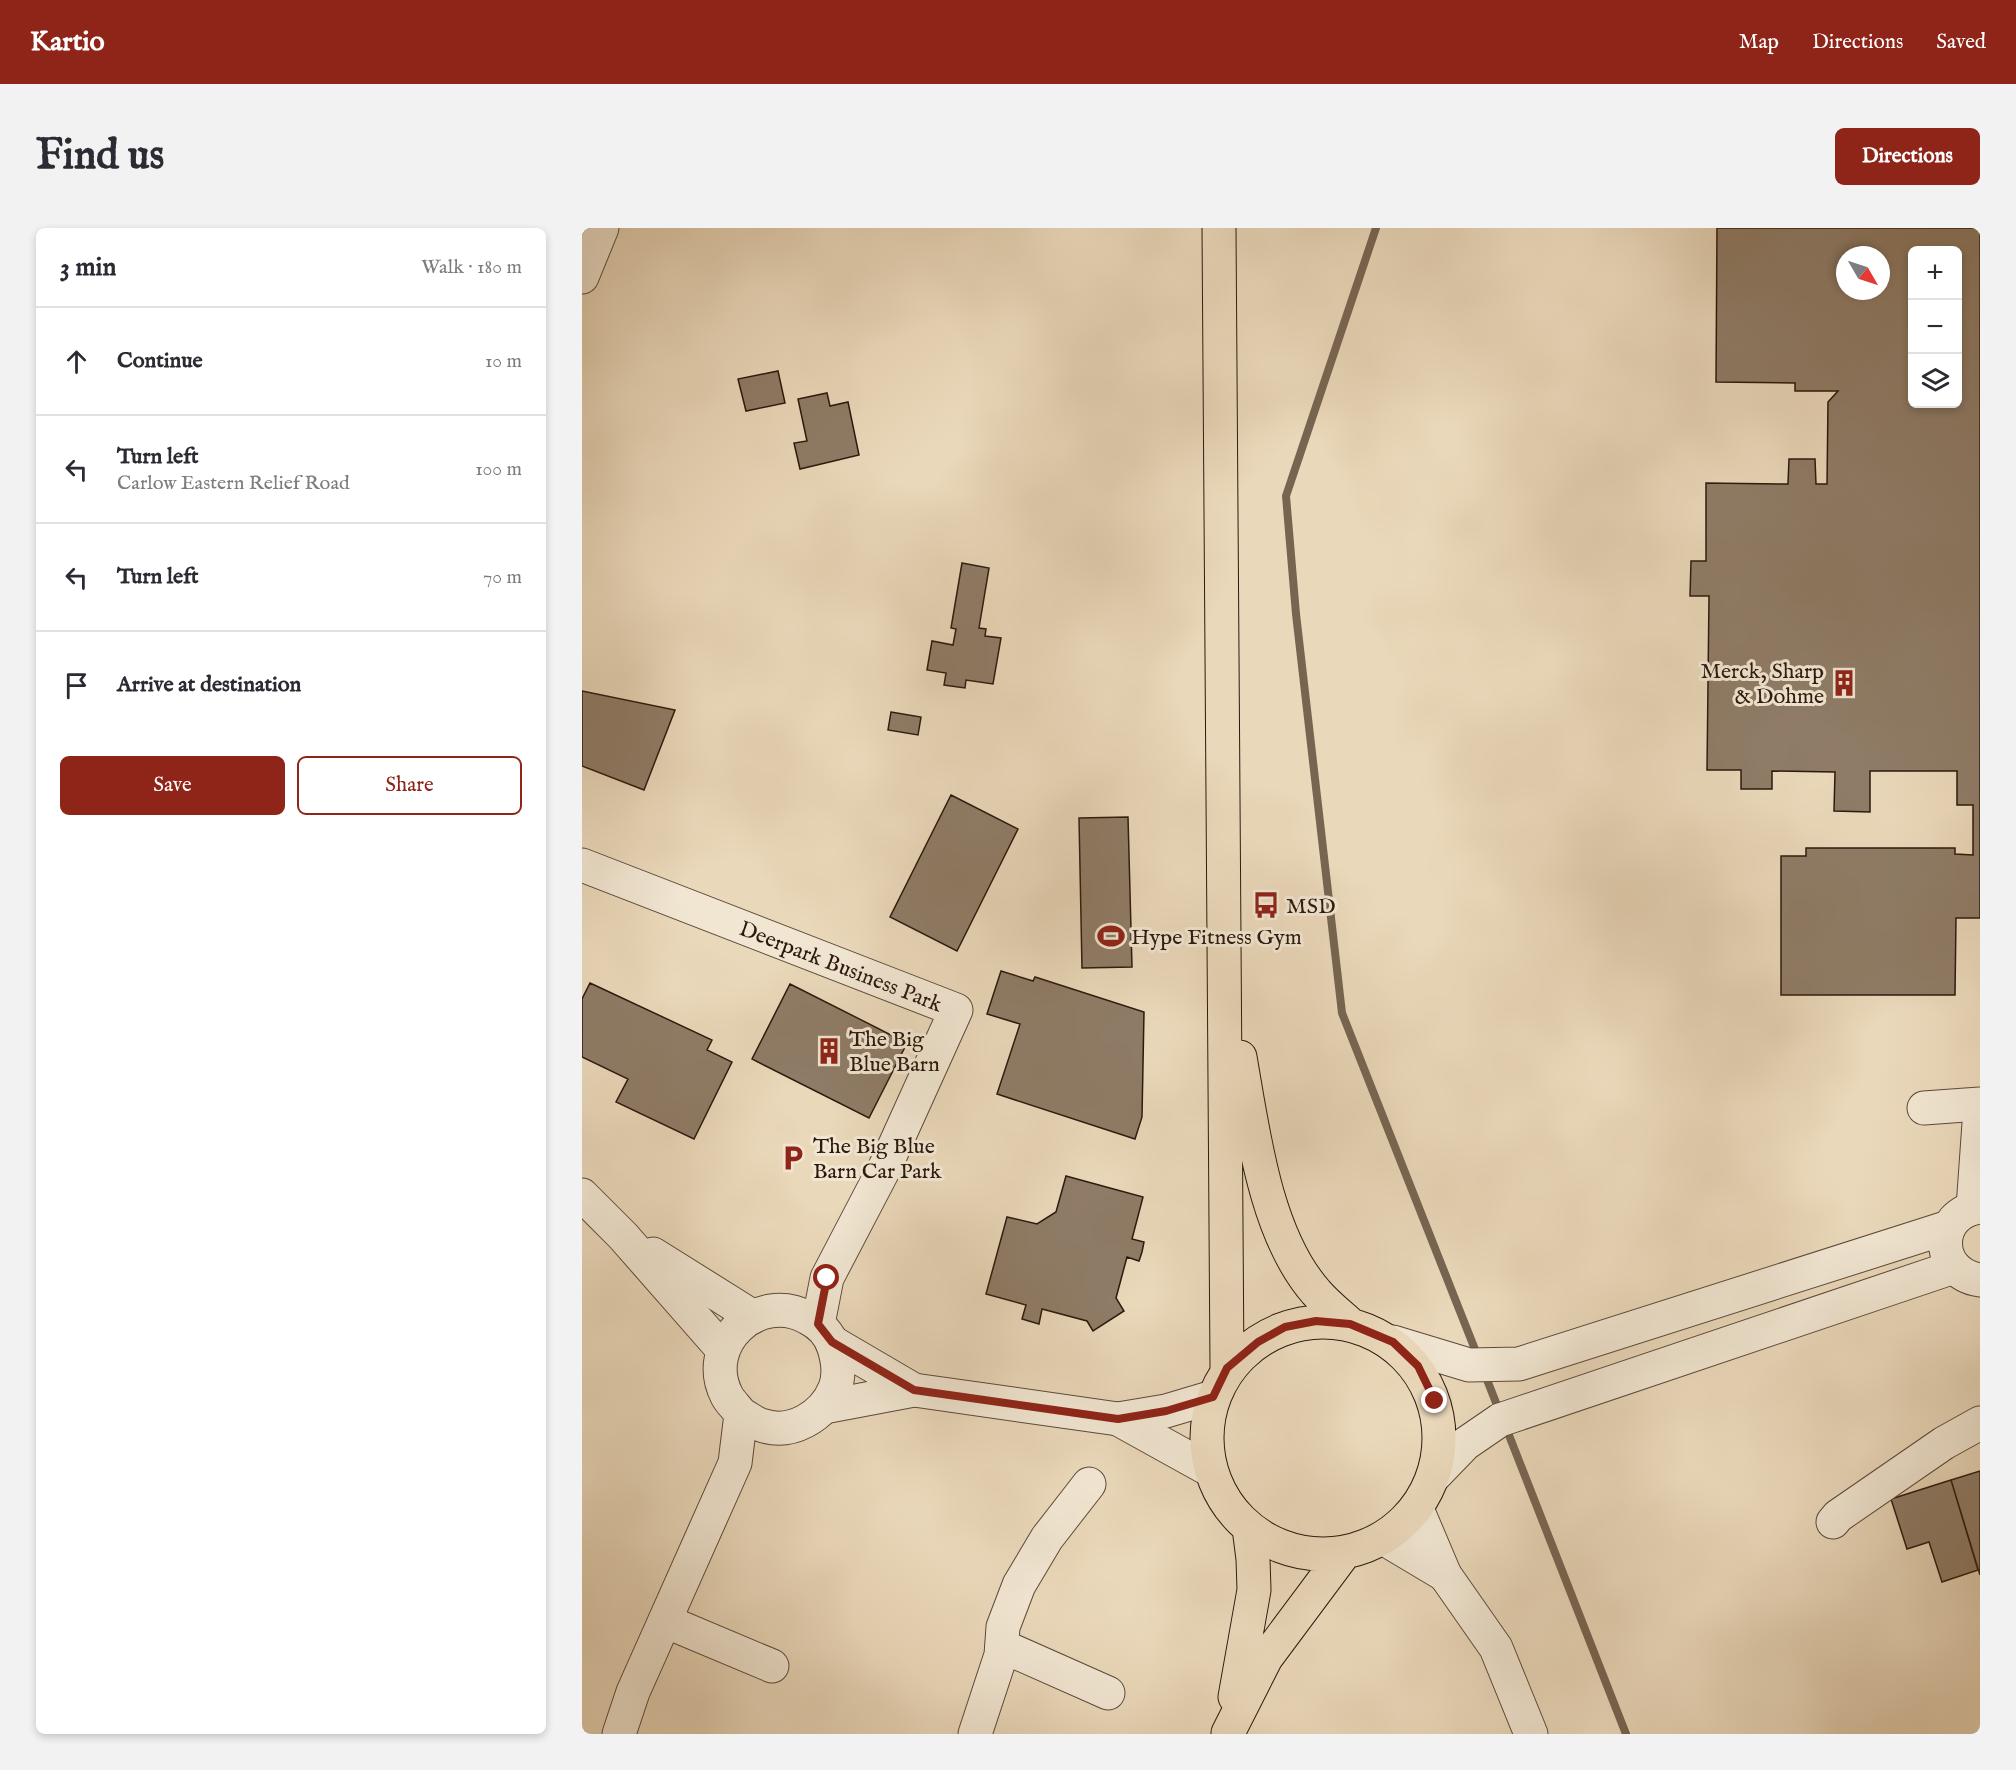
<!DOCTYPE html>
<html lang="en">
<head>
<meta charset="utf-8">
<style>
  :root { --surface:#fff; --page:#f2f2f3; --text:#2b2b33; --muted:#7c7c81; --line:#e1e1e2; --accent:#8f2418 }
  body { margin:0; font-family:"IM FELL English",serif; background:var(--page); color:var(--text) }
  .controls { position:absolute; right:18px; top:18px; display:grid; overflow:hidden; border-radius:9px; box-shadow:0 3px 9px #0003 }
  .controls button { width:54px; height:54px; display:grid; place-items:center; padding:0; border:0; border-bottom:2px solid var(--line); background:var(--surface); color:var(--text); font:30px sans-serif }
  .compass { position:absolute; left:1254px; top:18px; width:54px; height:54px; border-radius:50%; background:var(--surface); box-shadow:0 3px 9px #0003; rotate:129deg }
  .stop { position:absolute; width:18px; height:18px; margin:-14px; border:4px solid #8f2418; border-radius:50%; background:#fff }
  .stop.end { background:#8f2418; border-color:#fff; box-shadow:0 2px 6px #0008 }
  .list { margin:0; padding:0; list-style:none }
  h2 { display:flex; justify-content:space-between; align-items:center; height:78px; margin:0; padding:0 24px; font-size:26px }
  h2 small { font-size:20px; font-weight:400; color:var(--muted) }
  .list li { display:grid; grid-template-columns:39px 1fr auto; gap:18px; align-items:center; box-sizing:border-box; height:108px; padding:0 24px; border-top:2px solid var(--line) }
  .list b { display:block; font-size:22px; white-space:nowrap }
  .list p { margin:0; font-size:20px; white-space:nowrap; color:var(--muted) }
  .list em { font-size:20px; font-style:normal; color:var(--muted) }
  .actions { display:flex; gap:12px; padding:18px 24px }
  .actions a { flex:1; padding:14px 0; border:2px solid var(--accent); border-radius:9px; text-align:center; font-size:21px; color:var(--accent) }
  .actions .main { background:var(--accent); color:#fff }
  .icon { flex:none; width:33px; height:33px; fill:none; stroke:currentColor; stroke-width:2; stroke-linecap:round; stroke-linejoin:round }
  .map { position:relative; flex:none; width:1398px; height:1506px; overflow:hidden; border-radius:9px }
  header { display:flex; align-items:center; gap:36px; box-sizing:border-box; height:84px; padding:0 30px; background:var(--accent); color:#fff }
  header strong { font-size:28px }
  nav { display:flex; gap:33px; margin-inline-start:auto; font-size:21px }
  .intro { display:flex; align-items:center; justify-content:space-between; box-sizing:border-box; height:144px; padding:0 36px }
  h1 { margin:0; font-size:42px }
  .button { padding:15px 27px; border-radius:9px; background:var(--accent); color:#fff; font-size:21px; font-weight:700 }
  main { display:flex; gap:36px; padding:0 36px }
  aside { flex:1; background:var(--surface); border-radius:9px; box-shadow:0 3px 9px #0003 }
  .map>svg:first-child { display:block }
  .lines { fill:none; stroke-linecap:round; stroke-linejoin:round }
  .stream { stroke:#776552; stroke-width:8 }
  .building { fill:#8f7c67; stroke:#2c190e; stroke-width:1.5; fill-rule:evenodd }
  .minor-casing { stroke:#5c4939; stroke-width:35 }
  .major-casing { stroke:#2c190e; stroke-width:35 }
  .minor { stroke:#f1e6d2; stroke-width:33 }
  .major { stroke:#ead8ba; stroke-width:33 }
  .route { stroke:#8f2418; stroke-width:8 }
  .labels { text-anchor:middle; stroke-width:6; stroke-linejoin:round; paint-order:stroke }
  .poi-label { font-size:22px; fill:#2c190e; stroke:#f1e6d2; text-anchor:start }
  .street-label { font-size:22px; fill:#2c190e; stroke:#f1e6d2 }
</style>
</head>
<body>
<header>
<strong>Kartio</strong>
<nav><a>Map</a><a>Directions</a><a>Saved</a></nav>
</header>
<div class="intro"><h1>Find us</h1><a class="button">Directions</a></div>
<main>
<aside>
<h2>3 min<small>Walk · 180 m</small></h2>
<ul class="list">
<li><svg class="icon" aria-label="ahead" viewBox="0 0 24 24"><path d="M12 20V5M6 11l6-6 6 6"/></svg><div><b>Continue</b></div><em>10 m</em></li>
<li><svg class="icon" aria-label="left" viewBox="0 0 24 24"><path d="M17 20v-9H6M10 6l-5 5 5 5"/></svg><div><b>Turn left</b><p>Carlow Eastern Relief Road</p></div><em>100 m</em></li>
<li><svg class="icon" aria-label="left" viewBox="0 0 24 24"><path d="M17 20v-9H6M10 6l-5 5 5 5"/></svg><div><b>Turn left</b></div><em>70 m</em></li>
<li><svg class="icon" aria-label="arrive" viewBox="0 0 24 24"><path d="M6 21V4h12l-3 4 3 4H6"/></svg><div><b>Arrive at destination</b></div></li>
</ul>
<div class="actions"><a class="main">Save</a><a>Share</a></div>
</aside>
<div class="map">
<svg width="1398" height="1506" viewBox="0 0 1398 1506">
  <rect width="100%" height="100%" fill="#ead8ba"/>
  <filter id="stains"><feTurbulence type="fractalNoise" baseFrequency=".00333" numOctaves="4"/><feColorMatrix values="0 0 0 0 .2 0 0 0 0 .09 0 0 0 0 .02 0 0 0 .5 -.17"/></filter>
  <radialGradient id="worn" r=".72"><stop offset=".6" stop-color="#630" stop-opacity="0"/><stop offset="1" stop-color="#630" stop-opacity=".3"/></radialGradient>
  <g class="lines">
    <path class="stream" d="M794 0 704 268 714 386 760 785 896 1129
      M902 1144 918 1185
      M923 1197 1044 1506"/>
  </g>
  <path class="building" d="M1135 0H1398V690H1374L1373 767H1199V628H1224V620H1373V626L1391 627V577H1375V543H1288V584L1252 583 1253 544 1190 543V561H1159V542H1125L1127 368H1108L1109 333H1124V255L1206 256 1207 231H1233L1234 256H1245L1246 174 1256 163H1213V155L1134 154ZM1330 22H1376V176H1330ZM1263 27H1299V63H1263Z
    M196 143 203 175 164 183 156 151Z
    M245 165 248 178 266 174 277 227 218 241 212 215 225 213 216 171Z
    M380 335 407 340 397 400 404 401 403 408 419 410 411 456 384 452 383 460 362 457 364 445 345 442 350 413 371 417 374 401 369 400Z
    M0 463 93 482 62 562 0 538Z
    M309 484 339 489 336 507 306 502Z
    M369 567 436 601 375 723 308 689Z
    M546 589 550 739 500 740 497 590Z
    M419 743 451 753 453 749 562 784 560 889 553 911 415 866 438 796 405 786Z
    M8 755 130 812 125 822 150 834 112 911 34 874 46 851 0 829V771Z
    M208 756 325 815 287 890 170 831Z
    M484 948 561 969 550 1011 562 1014 560 1024 557 1033 545 1029 534 1070 542 1083 511 1103 505 1093 460 1081 457 1096 440 1091 444 1077 404 1066 425 989 455 996 474 984Z
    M1398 1243V1347L1369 1252Z
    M1369 1252 1396 1342 1360 1354 1347 1314 1325 1321 1309 1271Z"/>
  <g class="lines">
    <defs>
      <g id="minor">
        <path d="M0 49 20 0"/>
        <path id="s1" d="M0 637 374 782 303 939 245 1050 236 1096"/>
        <path d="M1342 880 1398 876"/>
        <path d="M0 967 41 1008 141 1122"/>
        <path d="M1398 979C1352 985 1352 1045 1398 1052"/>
        <path d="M1391 980 1398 881"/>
        <path d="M71 1026 170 1088"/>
        <path d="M250 1114 332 1162"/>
        <path d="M811 1114 887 1137 937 1136 1367 999"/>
        <path d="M242 1179 332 1162 536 1191 584 1183 631 1169"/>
        <path d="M536 1191 628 1242"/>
        <path d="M853 1247 883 1216 918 1192 1372 1039"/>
        <path d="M835 1281 863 1347 914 1420 949 1506"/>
        <path d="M1251 1294 1256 1288 1362 1215 1398 1195"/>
        <path d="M801 1310 863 1347"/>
        <path d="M83 1393 190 1438"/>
        <path d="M420 1418 526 1465"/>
        <path d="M37 1506 51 1464 153 1235 159 1186C155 1180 148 1174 145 1168 118 1116 176 1062 226 1090 238 1096 248 1107 252 1120 256 1133 258 1147 253 1160 242 1188 209 1208 179 1197 172 1195 165 1189 159 1186"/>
        <path d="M393 1506 419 1427 421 1399 437 1357 465 1310 507 1256"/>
      </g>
      <path id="major" d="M637 0 645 1140
        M658 829C671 903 683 1006 734 1064 744 1076 757 1086 768 1096
        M625 1210a116 116 0 1 1 232 0a116 116 0 1 1-232 0Z
        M653 1469 672 1362 671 1331 667 1300
        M646 1505 684 1430 760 1328"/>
    </defs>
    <use href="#minor" class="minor-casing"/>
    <use href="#major" class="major-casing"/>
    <use href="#minor" class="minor"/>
    <use href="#major" class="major"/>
  </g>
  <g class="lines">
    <path class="route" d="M245 1050 236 1096 250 1114 332 1162 536 1191 584 1183 631 1169 645 1140 676 1114 703 1099 734 1093 768 1096 811 1114 836 1138 853 1173"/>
  </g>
  <defs>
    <symbol id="building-bare" viewBox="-9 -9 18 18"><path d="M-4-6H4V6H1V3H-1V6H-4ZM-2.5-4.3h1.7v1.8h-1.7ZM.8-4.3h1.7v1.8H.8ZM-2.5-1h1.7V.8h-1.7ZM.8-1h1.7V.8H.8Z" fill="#8f2418" stroke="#f1e6d2" stroke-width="2.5" paint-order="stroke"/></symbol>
    <symbol id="bus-bare" viewBox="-9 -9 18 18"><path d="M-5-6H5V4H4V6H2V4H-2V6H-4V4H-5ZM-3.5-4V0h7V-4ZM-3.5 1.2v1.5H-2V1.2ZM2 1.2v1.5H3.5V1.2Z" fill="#8f2418" stroke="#f1e6d2" stroke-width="2.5" paint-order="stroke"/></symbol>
    <symbol id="stadium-bare" viewBox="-9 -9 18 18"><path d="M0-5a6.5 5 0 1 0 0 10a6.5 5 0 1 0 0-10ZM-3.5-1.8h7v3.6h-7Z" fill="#8f2418" stroke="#f1e6d2" stroke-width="2.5" paint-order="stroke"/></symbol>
    <symbol id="parking-bare" viewBox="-9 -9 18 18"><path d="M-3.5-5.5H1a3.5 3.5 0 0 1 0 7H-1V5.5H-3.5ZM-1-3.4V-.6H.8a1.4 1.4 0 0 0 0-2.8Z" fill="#8f2418" stroke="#f1e6d2" stroke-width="2.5" paint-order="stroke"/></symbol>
  </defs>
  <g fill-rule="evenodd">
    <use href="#building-bare" x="1243" y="436" width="38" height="38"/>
    <use href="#bus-bare" x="665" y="658" width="38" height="38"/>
    <use href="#stadium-bare" x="510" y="689" width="38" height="38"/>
    <use href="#building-bare" x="228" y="804" width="38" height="38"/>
    <use href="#parking-bare" x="192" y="911" width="38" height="38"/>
  </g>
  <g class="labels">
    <g class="poi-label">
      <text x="1242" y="450" text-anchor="end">Merck, Sharp<tspan x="1242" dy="25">&amp; Dohme</tspan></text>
      <text x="704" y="685">MSD</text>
      <text x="549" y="716">Hype Fitness Gym</text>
      <text x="267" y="818">The Big<tspan x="267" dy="25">Blue Barn</tspan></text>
      <text x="231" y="925">The Big Blue<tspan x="231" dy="25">Barn Car Park</tspan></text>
    </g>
    <g class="street-label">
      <text dy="8" stroke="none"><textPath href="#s1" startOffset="278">Deerpark Business Park</textPath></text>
    </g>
  </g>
  <rect width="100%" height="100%" filter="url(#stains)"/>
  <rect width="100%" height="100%" fill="url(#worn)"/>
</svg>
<div class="controls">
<button>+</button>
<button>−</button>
<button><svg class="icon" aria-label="layers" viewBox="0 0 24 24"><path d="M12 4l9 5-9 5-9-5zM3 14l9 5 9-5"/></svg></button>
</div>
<svg class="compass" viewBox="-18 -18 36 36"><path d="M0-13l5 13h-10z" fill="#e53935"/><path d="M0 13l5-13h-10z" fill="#7c7c81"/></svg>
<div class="stop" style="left:245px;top:1050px"></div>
<div class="stop end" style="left:853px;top:1173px"></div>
</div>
</main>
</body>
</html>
